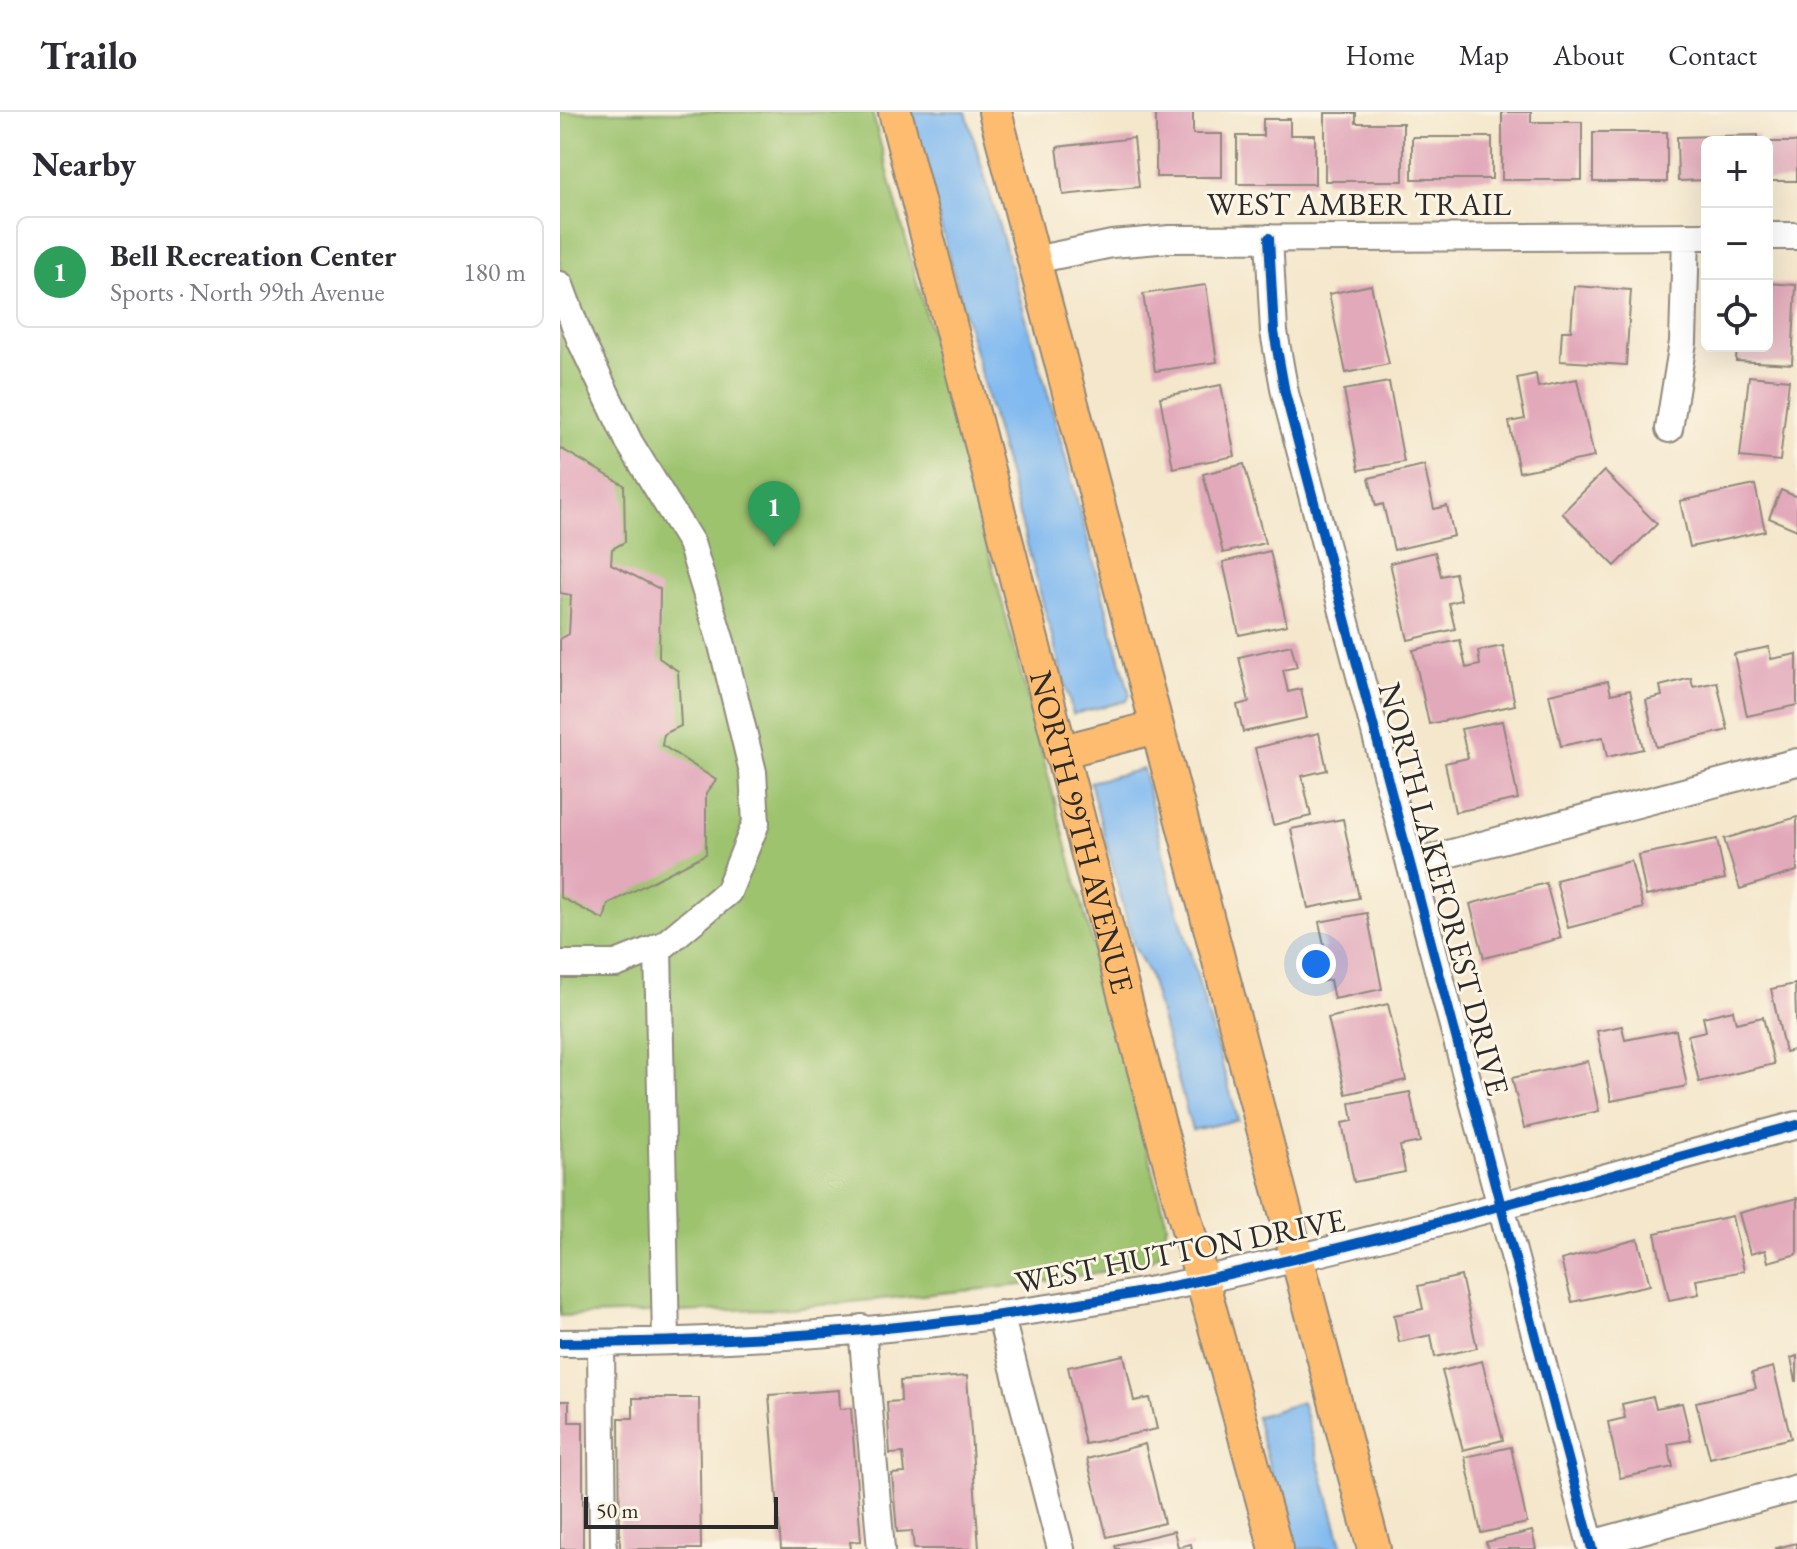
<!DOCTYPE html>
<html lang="en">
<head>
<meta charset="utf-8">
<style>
  :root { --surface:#fff; --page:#f2f2f3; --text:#2b2b33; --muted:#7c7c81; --line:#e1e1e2; --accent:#c8321e }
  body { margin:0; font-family:"EB Garamond",serif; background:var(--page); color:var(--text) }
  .controls { position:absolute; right:24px; top:24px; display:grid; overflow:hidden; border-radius:12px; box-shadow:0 8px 32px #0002 }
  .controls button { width:72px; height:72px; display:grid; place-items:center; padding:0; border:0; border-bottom:2px solid var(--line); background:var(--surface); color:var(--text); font:40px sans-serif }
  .scale { position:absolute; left:24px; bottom:20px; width:194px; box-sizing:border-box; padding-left:8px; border:4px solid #2b2b2b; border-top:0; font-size:22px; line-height:28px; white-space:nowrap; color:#2b2b2b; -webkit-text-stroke:6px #fcf5e5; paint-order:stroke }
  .you { position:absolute; left:756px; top:852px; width:28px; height:28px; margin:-20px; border:6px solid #fff; border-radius:50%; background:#1a73e8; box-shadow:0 0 0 12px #1a73e833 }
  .badge { display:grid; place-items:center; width:52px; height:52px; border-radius:50%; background:var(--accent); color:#fff; font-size:26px; font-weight:700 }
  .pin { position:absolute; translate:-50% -66px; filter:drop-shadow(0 2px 4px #0008) }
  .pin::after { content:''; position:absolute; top:42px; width:28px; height:24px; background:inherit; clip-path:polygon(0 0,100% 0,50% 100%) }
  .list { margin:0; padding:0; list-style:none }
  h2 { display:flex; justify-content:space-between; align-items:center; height:104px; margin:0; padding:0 32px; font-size:34px }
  h2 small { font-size:26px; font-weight:400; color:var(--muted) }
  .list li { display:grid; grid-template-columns:52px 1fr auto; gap:24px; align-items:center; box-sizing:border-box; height:112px; margin:0 16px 16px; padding:0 16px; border:2px solid var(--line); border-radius:12px }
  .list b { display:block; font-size:30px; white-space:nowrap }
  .list p { margin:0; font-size:26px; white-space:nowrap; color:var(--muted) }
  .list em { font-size:26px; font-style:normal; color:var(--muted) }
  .icon { flex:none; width:44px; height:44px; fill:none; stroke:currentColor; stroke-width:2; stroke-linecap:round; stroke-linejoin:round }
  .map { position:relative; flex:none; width:1237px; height:1437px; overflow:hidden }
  header { display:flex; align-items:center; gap:48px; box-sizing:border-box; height:112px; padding:0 40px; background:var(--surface); border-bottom:2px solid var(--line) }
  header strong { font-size:38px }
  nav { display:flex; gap:44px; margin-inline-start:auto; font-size:28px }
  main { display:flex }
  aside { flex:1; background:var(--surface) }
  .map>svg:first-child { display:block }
  .green { fill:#9dc36e; stroke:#64774c; stroke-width:2 }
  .water { fill:#80b9f0; stroke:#56728e; stroke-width:2 }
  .building { fill:#e2a9bb }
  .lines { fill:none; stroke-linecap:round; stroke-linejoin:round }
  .minor-casing { stroke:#90897c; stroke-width:30 }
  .major-casing { stroke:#90897c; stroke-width:36 }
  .minor { stroke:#fff; stroke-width:26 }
  .major { stroke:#fdbc70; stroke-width:32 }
  .cycleway-casing { stroke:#fcf5e5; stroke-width:15 }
  .cycleway { stroke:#0057b8; stroke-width:10 }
  .labels { text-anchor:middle; stroke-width:6; stroke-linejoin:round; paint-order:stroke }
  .street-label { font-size:32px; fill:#2b2b2b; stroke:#fcf5e5 }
</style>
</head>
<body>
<header>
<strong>Trailo</strong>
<nav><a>Home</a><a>Map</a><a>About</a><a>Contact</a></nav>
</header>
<main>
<aside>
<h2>Nearby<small></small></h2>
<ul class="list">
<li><span class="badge" style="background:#2e9e5b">1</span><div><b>Bell Recreation Center</b><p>Sports · North 99th Avenue</p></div><em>180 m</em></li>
</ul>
</aside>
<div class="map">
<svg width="1237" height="1437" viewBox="0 0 1237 1437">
  <rect width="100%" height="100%" fill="#fcf5e5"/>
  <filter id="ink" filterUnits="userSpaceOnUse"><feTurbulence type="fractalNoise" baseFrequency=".0125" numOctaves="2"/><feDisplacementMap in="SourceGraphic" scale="16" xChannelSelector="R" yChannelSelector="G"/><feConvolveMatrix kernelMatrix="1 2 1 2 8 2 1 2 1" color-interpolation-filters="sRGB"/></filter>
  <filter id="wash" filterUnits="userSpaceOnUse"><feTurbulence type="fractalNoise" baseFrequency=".006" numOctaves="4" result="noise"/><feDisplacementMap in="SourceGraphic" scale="32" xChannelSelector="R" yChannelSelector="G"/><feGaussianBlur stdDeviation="1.8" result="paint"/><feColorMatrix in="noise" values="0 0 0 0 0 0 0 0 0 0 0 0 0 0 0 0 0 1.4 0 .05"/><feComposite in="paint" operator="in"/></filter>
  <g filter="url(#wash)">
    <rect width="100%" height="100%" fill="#f4e7cc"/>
    <path class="green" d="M0 0H312L607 1112 600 1142 583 1153 462 1173 231 1196 0 1204Z"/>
    <path class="water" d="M350 0H406L491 293 570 583 566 589 513 602Z
      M583 657 611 774 678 1008 632 1018 589 862 574 834 530 670Z
      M742 1290 783 1437H731L696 1305Z"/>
    <g id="blocks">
      <path class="building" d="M596 0H633V22H662V65H596Z
        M942 0H971V10H1022V68H942Z
        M765 1H796V11H843V69H765Z
        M703 7H730V23H755V72H677V24H703Z
        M1033 20H1107V70H1033Z
        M1198 23V30H1147V68L1118 69 1117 25Z
        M852 25H932V67H852Z
        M574 26 579 75 503 83 497 35Z
        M1207 30H1237V69H1207Z
        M1207 171 1236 173 1232 252 1176 249 1177 234H1207Z
        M646 173 657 250 595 259 583 182Z
        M811 173 829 252 786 261 769 182Z
        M1014 174 1071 178 1066 253 1000 249 1002 219H1011Z
        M976 262 978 275 1017 267 1034 345 959 360 949 310 965 307 957 266Z
        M1189 264 1229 268 1220 349 1180 345Z
        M829 270 844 350 799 358 784 278Z
        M661 273 675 344 613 356 600 285Z
        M0 336 64 373 65 430 52 437 51 452 100 477 99 546 118 559 121 614 104 622 102 633 156 668 146 682V742L48 792 44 808 0 785V527L9 522 11 483 0 481Z
        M684 352 705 431 663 441 643 362Z
        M864 353 874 397 887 394 894 424 834 438 823 392 816 394 809 366Z
        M1044 359 1097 412 1055 454 1002 401Z
        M1195 373 1205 419 1130 435 1120 389Z
        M1221 378 1237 385V418L1209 406Z
        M710 439 727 513 679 523 663 450Z
        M875 440 881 464 895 461 901 488 889 491 895 517 848 528 830 451Z
        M900 528 906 556 920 553 918 539 943 534 955 593 869 612 853 538Z
        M731 533 737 555 723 558 728 580 741 577 747 606 683 620 677 593 689 590 679 545Z
        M1209 535 1211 547 1237 542V593L1187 604 1174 542Z
        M1131 566 1133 575 1157 570 1168 618 1096 635 1086 588 1102 584 1100 574Z
        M1048 569 1051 582 1070 578 1083 637 1047 645 1043 625 1001 634 989 582Z
        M942 609 958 687 895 700 885 651 908 646 901 617Z
        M759 621 767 658 742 664 751 704 713 713 695 636Z
        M1237 705V759L1180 777 1164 727Z
        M783 707 799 786 748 796 731 717Z
        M1157 727 1165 767 1086 784 1078 743Z
        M1071 749 1083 796 1008 816 996 768Z
        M986 771 1001 826 924 846 910 792Z
        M807 801 822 877 774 887 770 868 754 871 748 840 765 837 759 810Z
        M1235 872 1237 937 1225 940 1211 877Z
        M828 892 846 968 786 982 768 906Z
        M1173 898 1176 911 1203 905 1214 952 1139 970 1128 923 1146 919 1143 905Z
        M1062 914 1065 928 1116 918 1127 974 1051 989 1037 919Z
        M1028 949 1039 999 964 1016 952 966Z
        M850 980 860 1030 840 1034 845 1060 794 1070 782 1011 793 1009 790 991Z
        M1237 1086V1142L1208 1150 1205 1138 1190 1142 1179 1101Z
        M1172 1104 1184 1159 1136 1168 1139 1182 1109 1188 1095 1121Z
        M1078 1127 1090 1173 1012 1190 1001 1148Z
        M901 1164 917 1236 875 1245 871 1223 839 1230 834 1203 863 1197 858 1174Z
        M564 1243 574 1289 590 1286 597 1317 525 1332 508 1255Z
        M1237 1244V1269H1236L1231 1246Z
        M922 1249 943 1328 903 1338 882 1259Z
        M1213 1255 1231 1326 1150 1346 1136 1290 1196 1276 1192 1261Z
        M407 1264 419 1437H354L352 1419 337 1420 332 1362 345 1361 343 1341 330 1342 327 1290 341 1289 340 1269Z
        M279 1278 280 1297 291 1296 301 1429 290 1430 291 1437H221L209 1283Z
        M1093 1285 1096 1296 1122 1291 1131 1328 1108 1332 1113 1355 1060 1366 1048 1310 1065 1306 1062 1292Z
        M73 1286H139L141 1437H60L59 1306H73Z
        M0 1289H9V1310H23V1437H0Z
        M585 1332 604 1411 547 1425 527 1347Z
        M951 1335 967 1411 921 1421 905 1345Z
        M614 1419 618 1435 631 1432 632 1437H556L555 1433Z
        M972 1419 976 1437H928L926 1430Z
        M1237 1431V1437H1216V1436Z"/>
    </g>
  </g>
  <g filter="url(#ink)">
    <use href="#blocks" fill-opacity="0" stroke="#90897c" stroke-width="2"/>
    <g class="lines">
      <defs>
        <path id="minor" d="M1207 124H1237
          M709 126 714 220 725 281 1032 1437
          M474 148 552 132 610 127 1147 124
          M0 173 20 227 69 330 131 431 162 533 193 660 196 711 168 780 104 833 56 852H0
          M1109 317 1123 230 1126 124
          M850 752 1237 650
          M98 835 106 1229
          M440 1202 501 1437
          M302 1216 321 1437
          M0 1231C214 1231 433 1213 642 1168 842 1124 1039 1066 1237 1013
          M41 1231 43 1437
          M1031 1432 1237 1376"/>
        <g id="major">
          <path id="s1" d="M335 0 577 932 716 1437"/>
          <path d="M435 0 814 1437"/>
          <path d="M500 640 596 615"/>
        </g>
      </defs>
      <use href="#minor" class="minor-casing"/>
      <use href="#major" class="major-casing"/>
      <use href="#minor" class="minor"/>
      <use href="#major" class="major"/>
      <defs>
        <path id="cycleway" d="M709 126 714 220 725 281 1032 1437
          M0 1231C214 1231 433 1213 642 1168 842 1124 1039 1066 1237 1013"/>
      </defs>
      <use href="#cycleway" class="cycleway-casing"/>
      <use href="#cycleway" class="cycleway"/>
    </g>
  </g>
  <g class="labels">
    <g class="street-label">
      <text x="799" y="103">WEST AMBER TRAIL</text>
      <text dy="11" stroke="none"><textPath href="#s1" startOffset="744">NORTH 99TH AVENUE</textPath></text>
      <text transform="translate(884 777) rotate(75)" y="11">NORTH LAKEFOREST DRIVE</text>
      <text transform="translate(620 1139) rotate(-11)" y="11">WEST HUTTON DRIVE</text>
    </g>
  </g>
</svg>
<div class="controls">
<button>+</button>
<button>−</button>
<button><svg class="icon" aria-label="locate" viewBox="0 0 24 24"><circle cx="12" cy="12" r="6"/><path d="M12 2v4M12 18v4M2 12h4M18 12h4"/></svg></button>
</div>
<div class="scale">50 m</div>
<div class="you"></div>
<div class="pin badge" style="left:214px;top:435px;background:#2e9e5b">1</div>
</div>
</main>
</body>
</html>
